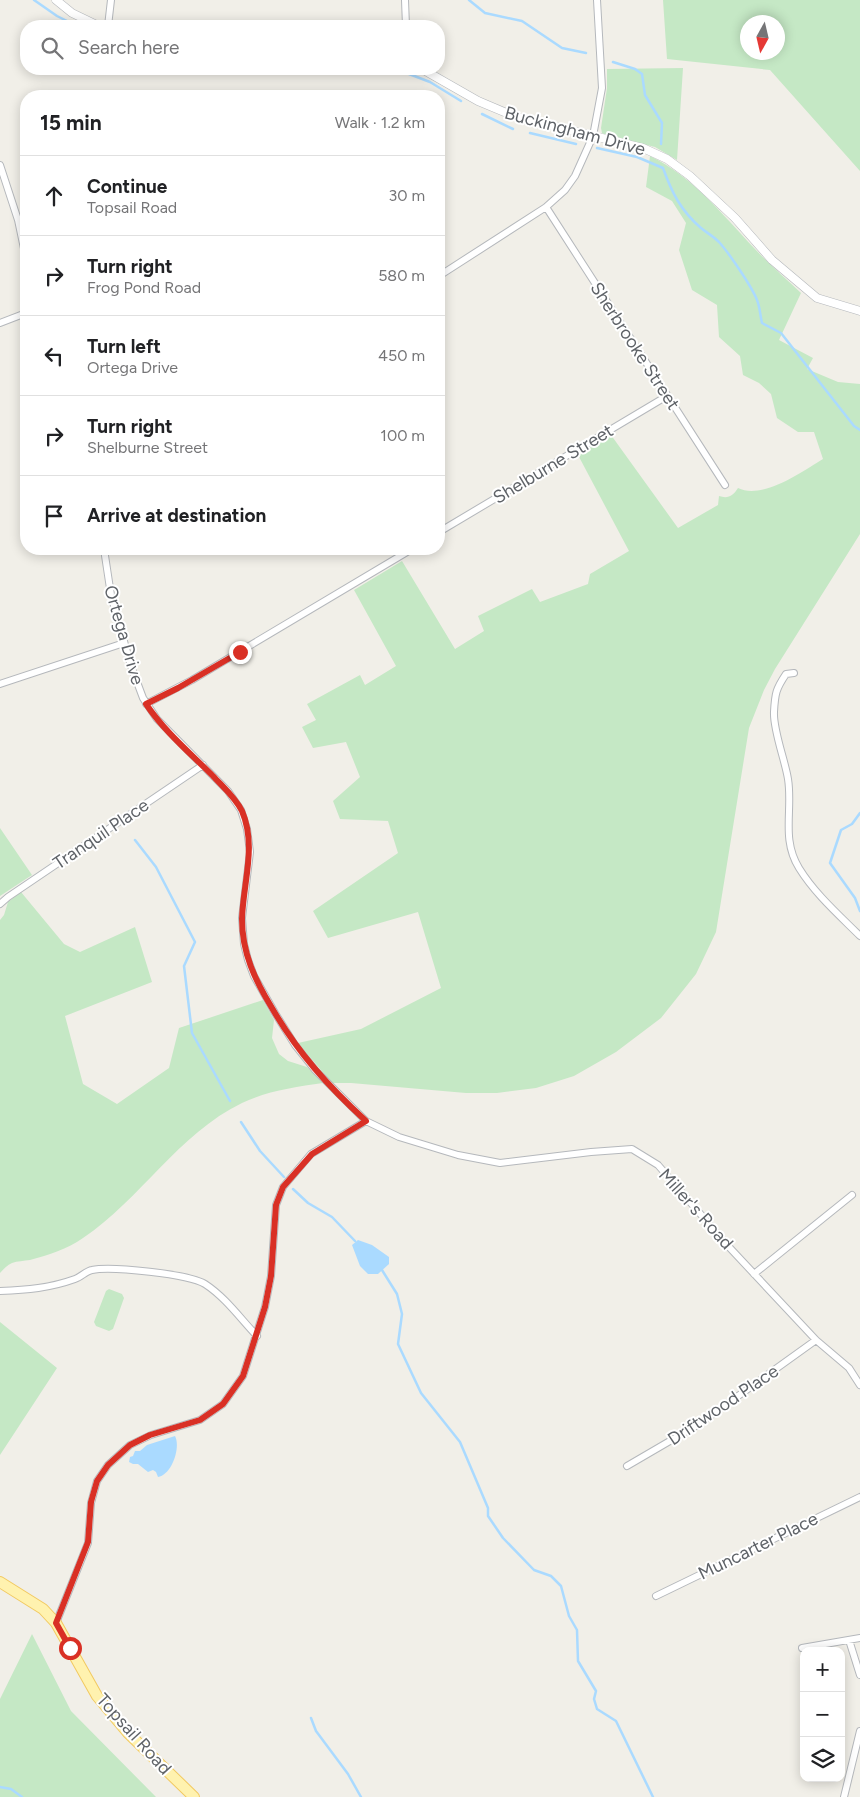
<!DOCTYPE html>
<html lang="en">
<head>
<meta charset="utf-8">
<style>
  :root { --surface:#fff; --page:#f6f6f6; --text:#202124; --muted:#757577; --line:#e0e0e0 }
  body { margin:0; font-family:Figtree,sans-serif; background:var(--page); color:var(--text) }
  .controls { position:absolute; right:15px; bottom:15px; display:grid; overflow:hidden; border-radius:10px; box-shadow:0 2px 12px #0003 }
  .controls button { width:45px; height:45px; display:grid; place-items:center; padding:0; border:0; border-bottom:1px solid var(--line); background:var(--surface); color:var(--text); font:25px sans-serif }
  .compass { position:absolute; left:740px; top:15px; width:45px; height:45px; border-radius:50%; background:var(--surface); box-shadow:0 2px 12px #0003; rotate:188deg }
  .stop { position:absolute; width:15px; height:15px; margin:-11px; border:4px solid #d93025; border-radius:50%; background:#fff }
  .stop.end { background:#d93025; border-color:#fff; box-shadow:0 1px 5px #0008 }
  .list { margin:0; padding:0; list-style:none }
  h2 { display:flex; justify-content:space-between; align-items:center; height:65px; margin:0; padding:0 20px; font-size:21px }
  h2 small { font-size:16px; font-weight:400; color:var(--muted) }
  .list li { display:grid; grid-template-columns:32px 1fr auto; gap:15px; align-items:center; box-sizing:border-box; height:80px; padding:0 20px; border-top:1px solid var(--line) }
  .list b { display:block; font-size:19px; white-space:nowrap }
  .list p { margin:0; font-size:16px; white-space:nowrap; color:var(--muted) }
  .list em { font-size:16px; font-style:normal; color:var(--muted) }
  .icon { flex:none; width:28px; height:28px; fill:none; stroke:currentColor; stroke-width:2; stroke-linecap:round; stroke-linejoin:round }
  .map { position:relative; flex:none; width:860px; height:1797px; overflow:hidden }
  .search { position:absolute; background:var(--surface); box-shadow:0 2px 12px #0003; left:20px; top:20px; width:425px; height:55px; display:flex; align-items:center; gap:12px; box-sizing:border-box; padding:0 18px; border-radius:20px; color:var(--muted); font-size:19px }
  .panel { position:absolute; background:var(--surface); box-shadow:0 2px 12px #0003; left:20px; top:90px; width:425px; height:465px; border-radius:20px }
  .map>svg:first-child { display:block }
  .green { fill:#c5e8c5; fill-rule:evenodd }
  .water { fill:#aadaff }
  .lines { fill:none; stroke-linecap:round; stroke-linejoin:round }
  .stream { stroke:#aadaff; stroke-width:2.5 }
  .minor-casing { stroke:#b5b8bc; stroke-width:8 }
  .tertiary-casing { stroke:#b5b8bc; stroke-width:9 }
  .primary-casing { stroke:#f2c960; stroke-width:12 }
  .minor { stroke:#fff; stroke-width:6 }
  .tertiary { stroke:#fff; stroke-width:8 }
  .primary { stroke:#fff2af; stroke-width:10 }
  .route { stroke:#d93025; stroke-width:6 }
  .labels { text-anchor:middle; stroke-width:4; stroke-linejoin:round; paint-order:stroke }
  .street-label { font-size:18px; fill:#5f6368; stroke:#fff }
</style>
</head>
<body>
<div class="map">
<svg width="860" height="1797" viewBox="0 0 860 1797">
  <rect width="100%" height="100%" fill="#f1efe8"/>
  <path class="green" d="M663 0H860V171L770 70 667 59ZM748 22H778V52H748Z
    M683 68 677 160 655 147 606 135 602 133 601 128 607 88V69Z
    M650 156C693 177 721 213 754 248 769 264 785 278 801 293L779 340 813 358 807 369 838 382 860 384V534L775 669 764 690 749 728 716 932 696 974 661 1018 616 1052 574 1076 536 1088 497 1093H466L351 1083H332L298 1043 361 1029 441 988 418 912 328 938 313 911 398 853 388 821 340 819 333 801 360 777 346 742 313 748 302 727 316 720 307 704 360 675 365 685 396 666 354 590 402 561 455 649 484 631 478 616 532 589 540 602 588 584 590 574 629 551 578 455 611 435 678 528 718 505 719 496C728 499 733 496 738 488 762 500 802 472 823 459L814 432H798L777 418 771 394 759 383 743 375 740 356 719 337 717 305 692 290 679 250 686 223 672 201 646 187Z
    M0 828 32 875 0 896Z
    M21 892 64 944 80 952 135 927 152 982 65 1016 83 1084 117 1104 169 1068 179 1028 263 1000 274 1020 272 1038 279 1054 288 1061 307 1067 323 1083C295 1087 267 1091 242 1103 178 1134 141 1199 83 1238 67 1249 49 1255 30 1260 24 1261 17 1261 12 1263 7 1265 3 1270 0 1273V920L4 915 8 902Z
    M109 1289 122 1294 124 1298 113 1329 109 1331 96 1326 94 1322 106 1291Z
    M0 1322 57 1368 0 1455Z
    M32 1634 71 1711 156 1797H0V1699Z"/>
  <path class="water" d="M358 1240 372 1245 389 1257V1264L378 1274H368L360 1266 352 1245Z
    M175 1436C181 1447 172 1475 158 1477L156 1472 153 1470 148 1472 138 1464H133L129 1462 130 1457 133 1456 135 1451H140L147 1445Z"/>
  <g class="lines">
    <path class="stream" d="M34 0 57 16 77 26
      M469 0 485 13 522 21 562 48 586 53
      M613 62 635 69 642 74 645 95 662 123 661 144
      M396 69 430 82 461 101
      M482 114 513 129
      M530 133 576 144
      M597 148 637 157 663 168C672 193 681 211 701 228 707 233 713 236 719 242 729 253 752 287 757 300 760 307 760 315 762 323L781 333 854 426 860 430
      M860 813 852 824 841 830 830 863 855 898 860 911
      M135 840 156 867 195 942 184 966 192 1033 230 1101
      M241 1122 260 1151 284 1177
      M293 1189 308 1203 332 1217 355 1241
      M382 1270 397 1294 402 1314 398 1344 421 1393 460 1442 488 1508V1516L503 1538 534 1570 551 1576 561 1586 569 1616 577 1630 578 1661 596 1691 594 1699 597 1709 616 1721 653 1797
      M311 1718 316 1731 348 1774 361 1797
      M0 1787 11 1789 22 1797"/>
    <defs>
      <path id="minor" d="M405 0 406 26
        M108 26 111 0
        M0 165 18 220 26 258
        M546 207 725 485
        M439 276 546 207 565 190 575 176 593 136 602 88 597 0
        M0 323 26 313
        M439 532 667 396
        M104 549 111 595 131 666 143 698 157 719 228 791 241 810 247 829 250 852 242 918 244 944 248 960 254 976 275 1013 295 1045 315 1070 366 1121 399 1137 458 1155 500 1163 591 1152 632 1149 658 1165 729 1247 816 1340 849 1368 860 1385
        M794 673 786 674C776 689 775 693 774 712 773 730 785 760 788 779 793 810 781 839 799 868 815 894 839 915 860 936
        M0 684 124 643
        M146 704 192 680 412 549
        M0 904 8 897 203 765
        M754 1274 852 1195
        M0 1291C27 1290 50 1288 75 1279 81 1277 86 1271 92 1270 111 1266 189 1274 205 1284 225 1297 240 1318 257 1336
        M627 1466 699 1424 816 1340
        M656 1596 860 1497
        M56 1623 88 1543 91 1503 97 1481 108 1465 130 1445 151 1435 200 1420 223 1404 243 1376 265 1307 271 1276 276 1205 283 1187 311 1154 366 1121
        M849 1640 860 1675
        M802 1648 860 1638
        M844 1797 860 1731"/>
      <path id="tertiary" d="M56 0 72 13 99 26
        M422 69 478 101 516 117 643 148 667 159 690 176 735 218 772 260 817 298 860 311"/>
      <path id="primary" d="M0 1582 43 1609 56 1623 97 1696 128 1733 194 1797"/>
    </defs>
    <use href="#minor" class="minor-casing"/>
    <use href="#tertiary" class="tertiary-casing"/>
    <use href="#primary" class="primary-casing"/>
    <use href="#minor" class="minor"/>
    <use href="#tertiary" class="tertiary"/>
    <use href="#primary" class="primary"/>
  </g>
  <g class="lines">
    <path class="route" d="M70 1648 56 1623 88 1542 91 1502 97 1481 108 1465 130 1445 150 1435 200 1420 223 1404 243 1376 265 1307 271 1276 276 1205 283 1187 312 1154 366 1121C328 1086 298 1053 272 1008 255 980 242 953 242 919 243 883 257 846 242 811 235 797 223 787 213 776 190 753 164 731 146 704L178 688 240 652"/>
  </g>
  <g class="labels">
    <g class="street-label">
      <text transform="translate(575 131) rotate(15)" y="6">Buckingham Drive</text>
      <text transform="translate(635 346) rotate(57)" y="6">Sherbrooke Street</text>
      <text transform="translate(553 464) rotate(-31)" y="6">Shelburne Street</text>
      <text transform="translate(124 635) rotate(74)" y="6">Ortega Drive</text>
      <text transform="translate(101 834) rotate(-34)" y="6">Tranquil Place</text>
      <text transform="translate(696 1209) rotate(48)" y="6">Miller's Road</text>
      <text transform="translate(723 1405) rotate(-34)" y="6">Driftwood Place</text>
      <text transform="translate(758 1546) rotate(-26)" y="6">Muncarter Place</text>
      <text transform="translate(134 1734) rotate(48)" y="6">Topsail Road</text>
    </g>
  </g>
</svg>
<div class="controls">
<button>+</button>
<button>−</button>
<button><svg class="icon" aria-label="layers" viewBox="0 0 24 24"><path d="M12 4l9 5-9 5-9-5zM3 14l9 5 9-5"/></svg></button>
</div>
<svg class="compass" viewBox="-18 -18 36 36"><path d="M0-13l5 13h-10z" fill="#e53935"/><path d="M0 13l5-13h-10z" fill="#757577"/></svg>
<div class="stop" style="left:70px;top:1648px"></div>
<div class="stop end" style="left:240px;top:652px"></div>
<div class="search"><svg class="icon" aria-label="search" viewBox="0 0 24 24"><circle cx="10" cy="10" r="6"/><path d="M15 15l6 6"/></svg>Search here</div>
<section class="panel">
<h2>15 min<small>Walk · 1.2 km</small></h2>
<ul class="list">
<li><svg class="icon" aria-label="ahead" viewBox="0 0 24 24"><path d="M12 20V5M6 11l6-6 6 6"/></svg><div><b>Continue</b><p>Topsail Road</p></div><em>30 m</em></li>
<li><svg class="icon" aria-label="right" viewBox="0 0 24 24"><path d="M7 20v-9h11M14 6l5 5-5 5"/></svg><div><b>Turn right</b><p>Frog Pond Road</p></div><em>580 m</em></li>
<li><svg class="icon" aria-label="left" viewBox="0 0 24 24"><path d="M17 20v-9H6M10 6l-5 5 5 5"/></svg><div><b>Turn left</b><p>Ortega Drive</p></div><em>450 m</em></li>
<li><svg class="icon" aria-label="right" viewBox="0 0 24 24"><path d="M7 20v-9h11M14 6l5 5-5 5"/></svg><div><b>Turn right</b><p>Shelburne Street</p></div><em>100 m</em></li>
<li><svg class="icon" aria-label="arrive" viewBox="0 0 24 24"><path d="M6 21V4h12l-3 4 3 4H6"/></svg><div><b>Arrive at destination</b></div></li>
</ul>
</section>
</div>
</body>
</html>
